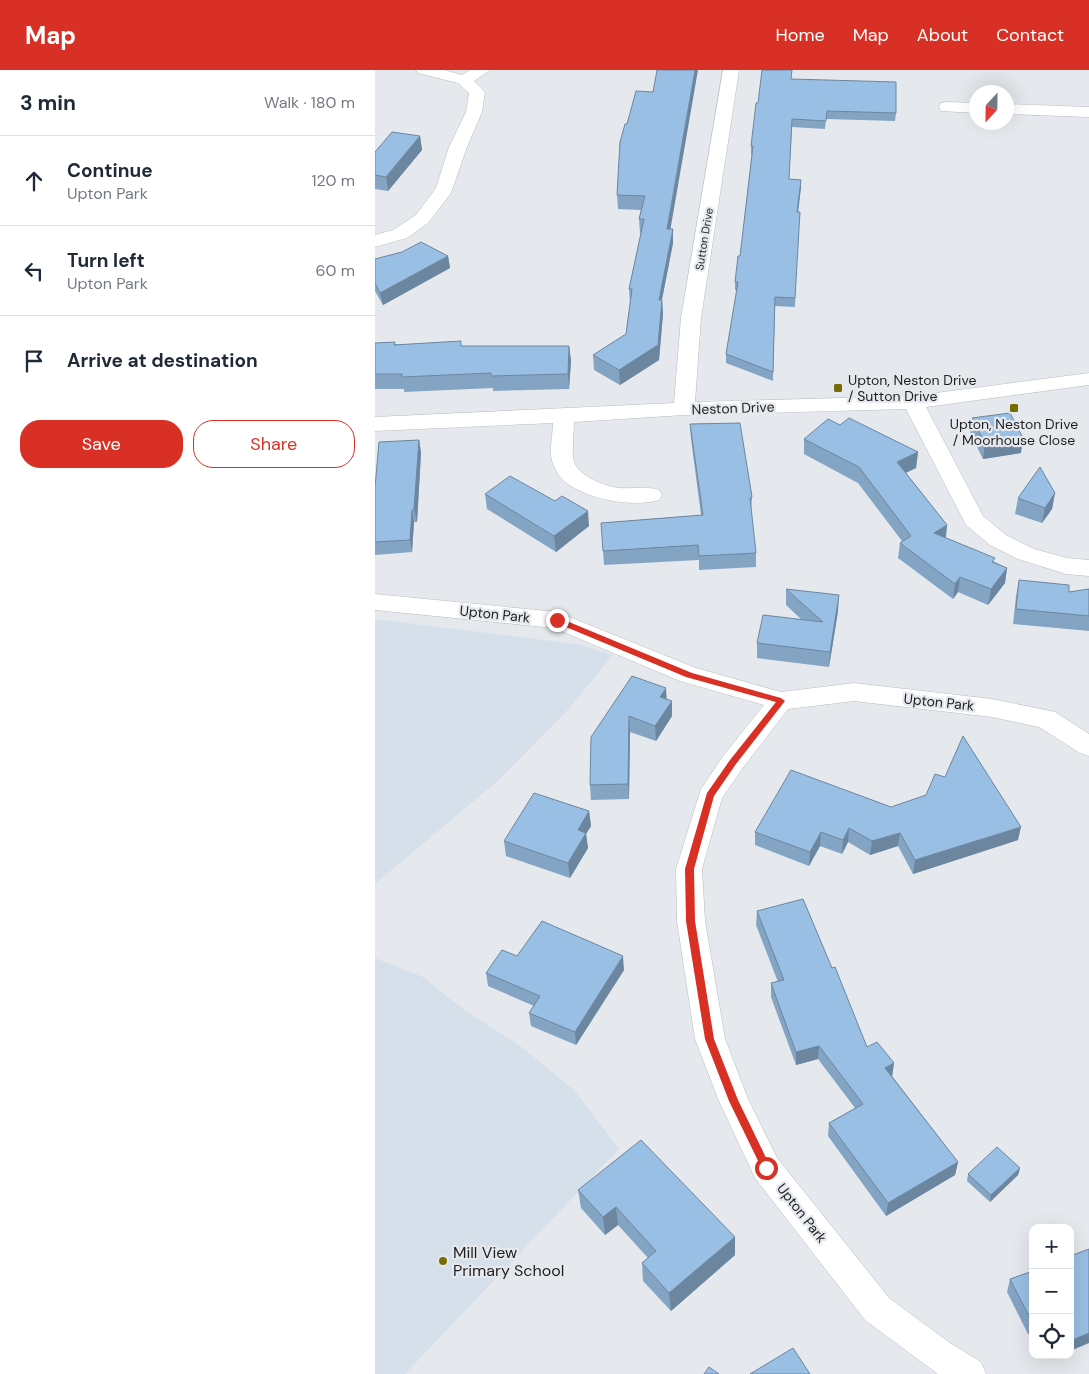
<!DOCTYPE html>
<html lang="en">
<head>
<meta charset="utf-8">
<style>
  :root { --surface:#fff; --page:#f2f2f3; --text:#1f2937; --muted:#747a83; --line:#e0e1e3; --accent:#d93025 }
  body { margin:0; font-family:"DM Sans",sans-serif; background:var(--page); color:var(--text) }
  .controls { position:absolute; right:15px; bottom:15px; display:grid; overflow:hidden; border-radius:10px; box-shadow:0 5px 20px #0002 }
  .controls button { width:45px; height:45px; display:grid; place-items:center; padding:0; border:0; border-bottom:1px solid var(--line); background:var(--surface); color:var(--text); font:25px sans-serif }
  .compass { position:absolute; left:594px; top:15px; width:45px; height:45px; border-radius:50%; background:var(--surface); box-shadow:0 5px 20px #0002; rotate:202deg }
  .stop { position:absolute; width:15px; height:15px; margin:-11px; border:4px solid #d93025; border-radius:50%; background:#fff }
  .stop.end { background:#d93025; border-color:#fff; box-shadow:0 1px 5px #0008 }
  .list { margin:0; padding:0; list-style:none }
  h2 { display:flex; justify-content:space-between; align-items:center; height:65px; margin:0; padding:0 20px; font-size:21px }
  h2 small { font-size:16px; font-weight:400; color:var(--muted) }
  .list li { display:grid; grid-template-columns:32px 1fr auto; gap:15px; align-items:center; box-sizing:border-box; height:90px; padding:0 20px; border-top:1px solid var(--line) }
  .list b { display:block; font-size:19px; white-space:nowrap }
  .list p { margin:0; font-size:16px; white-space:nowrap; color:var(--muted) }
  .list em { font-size:16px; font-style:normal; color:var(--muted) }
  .actions { display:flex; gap:10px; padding:15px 20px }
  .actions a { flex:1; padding:11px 0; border:1px solid var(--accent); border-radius:20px; text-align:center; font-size:18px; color:var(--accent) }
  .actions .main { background:var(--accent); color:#fff }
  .icon { flex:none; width:28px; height:28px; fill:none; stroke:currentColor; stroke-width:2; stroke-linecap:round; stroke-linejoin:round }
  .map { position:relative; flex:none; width:714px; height:1304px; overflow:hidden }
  header { display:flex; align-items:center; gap:30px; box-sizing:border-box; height:70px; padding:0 25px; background:var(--accent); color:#fff }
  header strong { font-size:24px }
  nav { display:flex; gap:28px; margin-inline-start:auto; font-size:18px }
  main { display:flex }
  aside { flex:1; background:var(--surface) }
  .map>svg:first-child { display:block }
  .built { fill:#d6e0ea }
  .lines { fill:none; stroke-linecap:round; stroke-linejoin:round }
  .street-casing { stroke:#b8bcc0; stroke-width:1 }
  .street { fill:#fff; fill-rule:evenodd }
  .wall { fill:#84a4c4 }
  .shaded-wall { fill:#6c86a0 }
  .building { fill:#9abfe4; stroke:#6c86a0 }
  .route { fill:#d93025 }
  .poi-dot { fill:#796b04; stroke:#e5e9ed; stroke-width:2 }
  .labels { text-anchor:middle; stroke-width:4.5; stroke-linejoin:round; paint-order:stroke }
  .far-street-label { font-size:11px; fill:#1d1e20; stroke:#e5e9ed }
  .poi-label { font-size:14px; fill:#1d1e20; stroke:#e5e9ed; text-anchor:start }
  .street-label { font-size:14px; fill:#1d1e20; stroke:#e5e9ed }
  .near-poi-label { font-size:16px; fill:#1d1e20; stroke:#e5e9ed; text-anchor:start }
</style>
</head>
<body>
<header>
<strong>Map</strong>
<nav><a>Home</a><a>Map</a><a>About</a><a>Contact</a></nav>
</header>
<main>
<aside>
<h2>3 min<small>Walk · 180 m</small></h2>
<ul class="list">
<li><svg class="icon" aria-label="ahead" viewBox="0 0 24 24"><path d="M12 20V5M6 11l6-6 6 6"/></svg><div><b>Continue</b><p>Upton Park</p></div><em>120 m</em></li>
<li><svg class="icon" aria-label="left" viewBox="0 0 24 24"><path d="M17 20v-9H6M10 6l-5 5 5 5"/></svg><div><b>Turn left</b><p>Upton Park</p></div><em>60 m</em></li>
<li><svg class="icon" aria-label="arrive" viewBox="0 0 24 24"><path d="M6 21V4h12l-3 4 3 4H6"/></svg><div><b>Arrive at destination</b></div></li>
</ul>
<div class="actions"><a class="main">Save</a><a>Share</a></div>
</aside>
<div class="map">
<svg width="714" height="1304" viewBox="0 0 714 1304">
  <rect width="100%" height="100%" fill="#e5e9ed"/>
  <path class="built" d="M0 549 201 574 238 585 190 643 125 709 0 814Z
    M0 888 48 907 88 939 144 975 199 1020 244 1079 30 1304H0Z"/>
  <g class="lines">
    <defs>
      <path id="street" d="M41 0H69L87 5 95 0H115L99 11 110 22 107 42 92 77 76 123 53 153 32 168 0 177V165L18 160 41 145 61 118 74 77 91 42 94 23 83 13 43 3Z
        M348 0H364L326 248 320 332 538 326 714 303V315L551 337 608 446 631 465 659 479 692 488 714 490V506L691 504 643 489 615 475 591 455 531 339 309 345 199 352C199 363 197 376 198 387 199 405 229 416 244 418 258 419 271 416 284 420L287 425 284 430C256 438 207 429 186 408 182 404 179 396 177 391 174 380 178 364 178 353L0 361V347L299 333 306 248Z
        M572 32 602 33V43L566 41 564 37 566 33Z
        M632 34 714 37V47L632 44Z
        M0 524 182 542 321 598 406 622 479 613 617 629 680 642 714 664V686L705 683 664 657 617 647 479 631 413 639 367 699 347 728 327 799 330 851 350 969 373 1029 402 1088 514 1228 575 1273 606 1292 611 1304H563L490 1250 380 1108 344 1031 320 969 302 851 301 799 326 719 349 685 389 635 305 611 179 558 0 540Z"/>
    </defs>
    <use href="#street" class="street-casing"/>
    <use href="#street" class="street"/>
  </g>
  <path class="wall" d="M417 9 521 43 520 51 451 49 450 59 417 57 414 109 426 110 423 142 420 237 400 236 398 311 351 293V284L362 220H360V212L365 186 377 84H376V76L383 33Z
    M45 66 47 80 13 121 0 119V82Z
    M245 72 295 159H298V173L287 230 288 244 284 290 245 315 219 300 218 285 251 264 255 232 254 219 266 163H265L264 149 266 140 243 139 242 125Z
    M73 186 75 198 8 235 0 221V189Z
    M0 273 20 274 87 276H194L196 291 194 319 118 321V318L29 322V319H0Z
    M597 348 646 383 608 389 595 363Z
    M315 354 377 427 376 442 381 483V497L324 500V490L229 495 226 453 326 445 316 369Z
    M465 355 543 382 541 398 531 403 572 455 571 468 620 492 632 498 630 513 613 535 583 522 578 529 523 488 525 473 527 471 483 413 429 384V369Z
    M44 370 46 383 42 452H39L37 482 0 485V417Z
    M680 423 677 439 667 453 640 444 643 428Z
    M110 424 214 456 181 482 112 439Z
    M644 510 694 522 714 519V561L638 554 641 526Z
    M411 519 463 541 454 597 382 588V573L427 550 411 535Z
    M257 606 292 629 297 646 281 671 255 662 254 729 216 730 215 715Z
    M516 737 643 770 538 804 523 776 495 785 473 772 467 784 445 776 434 796 380 775V762Z
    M214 741 216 756 211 764 213 778 195 808 131 786 129 771Z
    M382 841 457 898 492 977 519 993 517 1006 583 1092 580 1105 511 1146 453 1066 454 1053 480 1038 443 989 421 995 396 927V913L403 912 381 855Z
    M142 886 249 900 201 975 156 956 154 943 159 936 113 916 111 903Z
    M645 1098 643 1105 615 1132 592 1111 593 1104Z
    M203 1120 360 1167V1185L296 1241 268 1211 267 1193 273 1188 243 1155 230 1165 206 1138Z
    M658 1201V1262L653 1264 632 1222 635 1209Z"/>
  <path class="shaded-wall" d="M320 0H323L293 173 292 159Z
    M45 66 47 80 13 121 11 107Z
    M426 110V118L422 151V142Z
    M298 159V173L284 244V230Z
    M73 186 75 198 8 235 5 223Z
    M287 230 288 244 284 290 245 315 244 300Z
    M194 276 196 291 194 319 193 304Z
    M648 368 646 383 608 389 610 374Z
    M44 370 46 383 42 452 39 439Z
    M543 382 541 398 521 407 522 392Z
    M680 423 677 439 667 453 670 438Z
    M37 440 39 452 37 482 35 470Z
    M213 441 214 456 181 482 179 466Z
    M572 455 570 470 559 463Z
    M632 498 630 513 613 535 616 519Z
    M585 507 583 522 578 529 580 514Z
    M464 525 463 541 454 597 455 582Z
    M291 618 292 633 285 627Z
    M297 631V646L281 671 280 656Z
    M254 646 255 662 254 729 253 714Z
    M214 741 216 756 211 764 213 778 195 808 193 793 203 760Z
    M646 757 643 770 538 804 540 790Z
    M474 758 473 772 467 784 468 770Z
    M446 762 445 776 434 796 435 782Z
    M525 763 523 776 495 785 497 771Z
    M248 886 249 900 201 975 200 962Z
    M444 976 443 989 421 995V982Z
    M519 993 517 1007 510 998Z
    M583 1092 580 1105 511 1146 513 1133Z
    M645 1098 643 1105 615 1132 616 1125Z
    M241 1137 243 1155 230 1165 228 1147Z
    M360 1167V1185L296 1241 294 1223Z
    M657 1252H658V1262L653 1264Z
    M714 1263V1273L695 1281V1271Z"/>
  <path class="building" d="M282 0H320L292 159H298L284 230H287L283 275 244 300 218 285 251 264 257 219H254L269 149H264L270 126 242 125 245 72 250 54H252L261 21 278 22Z
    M387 0H417L416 9 521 12V43L452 41 451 51 417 49 414 109 426 110 422 142H425L420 228 400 227 398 302 351 284 363 212H360L363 186H365L378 76H376L381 33H383Z
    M17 62 45 66 11 107 0 105V82Z
    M46 172 73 186 5 223 0 213V189L27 182Z
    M86 271V276H194L193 304 116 306V303L27 307V304H0V273L20 272 19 275Z
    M635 343 648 368 610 374 597 348Z
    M474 348 543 382 522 392 572 455 559 463 620 488 617 492 632 498 616 519 585 507 580 514 525 473 536 466 484 397 429 369 453 349 465 355Z
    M365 353 377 427 375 428 381 483 324 486 323 475 228 481 226 453 328 445 315 354Z
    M44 370 39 439 37 440 35 470 0 472V417L4 372Z
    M665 397 680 423 670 438 643 428Z
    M135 406 180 431 187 426 213 441 179 466 110 424Z
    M644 510 694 515V522L714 519V546L641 539Z
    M411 519 464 525 455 582 382 573 388 545 448 552Z
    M257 606 291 618 285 627 297 631 280 656 254 646 253 714 215 715 216 667Z
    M588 666 646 757 540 790 525 763 497 771 474 758 468 770 446 762 435 782 380 762 416 700 516 737 551 725 560 704 570 707Z
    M159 723 214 741 203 760 211 763 193 793 129 771Z
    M428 829 457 898 460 897 492 977 502 972 519 993 510 998 583 1092 513 1133 454 1053 488 1034 444 976 421 982 396 913 409 910 382 841Z
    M167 851 248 886 200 962 154 943 165 926 111 903 127 880 142 886Z
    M266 1070 360 1167 294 1223 267 1193 281 1181 241 1137 228 1147 203 1120Z
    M622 1077 645 1098 616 1125 593 1104Z
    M714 1179V1263L695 1271V1186Z
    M658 1201V1252H657L635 1209Z
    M418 1278 435 1304H375Z
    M334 1297 344 1304H329Z"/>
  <path class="route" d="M182 547 317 603 406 628 410 631 361 694 339 726 319 799 320 851 339 969 363 1030 396 1098 391 1102 388 1101 354 1031 330 969 311 851 310 799 332 723 355 690 401 632 311 607 179 552V548Z"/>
  <g class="poi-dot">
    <rect x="458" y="313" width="10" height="10" rx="2.5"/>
    <rect x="634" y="333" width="10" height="10" rx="2.5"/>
    <circle cx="68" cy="1191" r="5"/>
  </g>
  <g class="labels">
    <g class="far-street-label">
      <text transform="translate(329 169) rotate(-81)" y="4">Sutton Drive</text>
    </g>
    <g class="poi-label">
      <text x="473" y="315">Upton, Neston Drive<tspan x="473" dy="16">/ Sutton Drive</tspan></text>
      <text x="639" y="359" text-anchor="middle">Upton, Neston Drive<tspan x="639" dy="16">/ Moorhouse Close</tspan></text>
    </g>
    <g class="street-label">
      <text transform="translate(358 338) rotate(-2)" y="5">Neston Drive</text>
      <text transform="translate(120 544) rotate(6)" y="5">Upton Park</text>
      <text transform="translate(564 632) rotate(6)" y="5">Upton Park</text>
      <text transform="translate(427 1143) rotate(52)" y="5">Upton Park</text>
    </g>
    <g class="near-poi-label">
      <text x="78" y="1188">Mill View<tspan x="78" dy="18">Primary School</tspan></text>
    </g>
  </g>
</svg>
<div class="controls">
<button>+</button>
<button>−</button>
<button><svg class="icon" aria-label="locate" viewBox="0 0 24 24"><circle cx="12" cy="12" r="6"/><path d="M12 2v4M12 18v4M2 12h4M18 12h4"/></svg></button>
</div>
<svg class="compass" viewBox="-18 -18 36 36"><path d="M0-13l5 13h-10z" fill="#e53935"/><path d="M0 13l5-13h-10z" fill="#747a83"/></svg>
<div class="stop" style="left:391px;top:1098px"></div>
<div class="stop end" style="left:182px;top:550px"></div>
</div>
</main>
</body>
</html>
